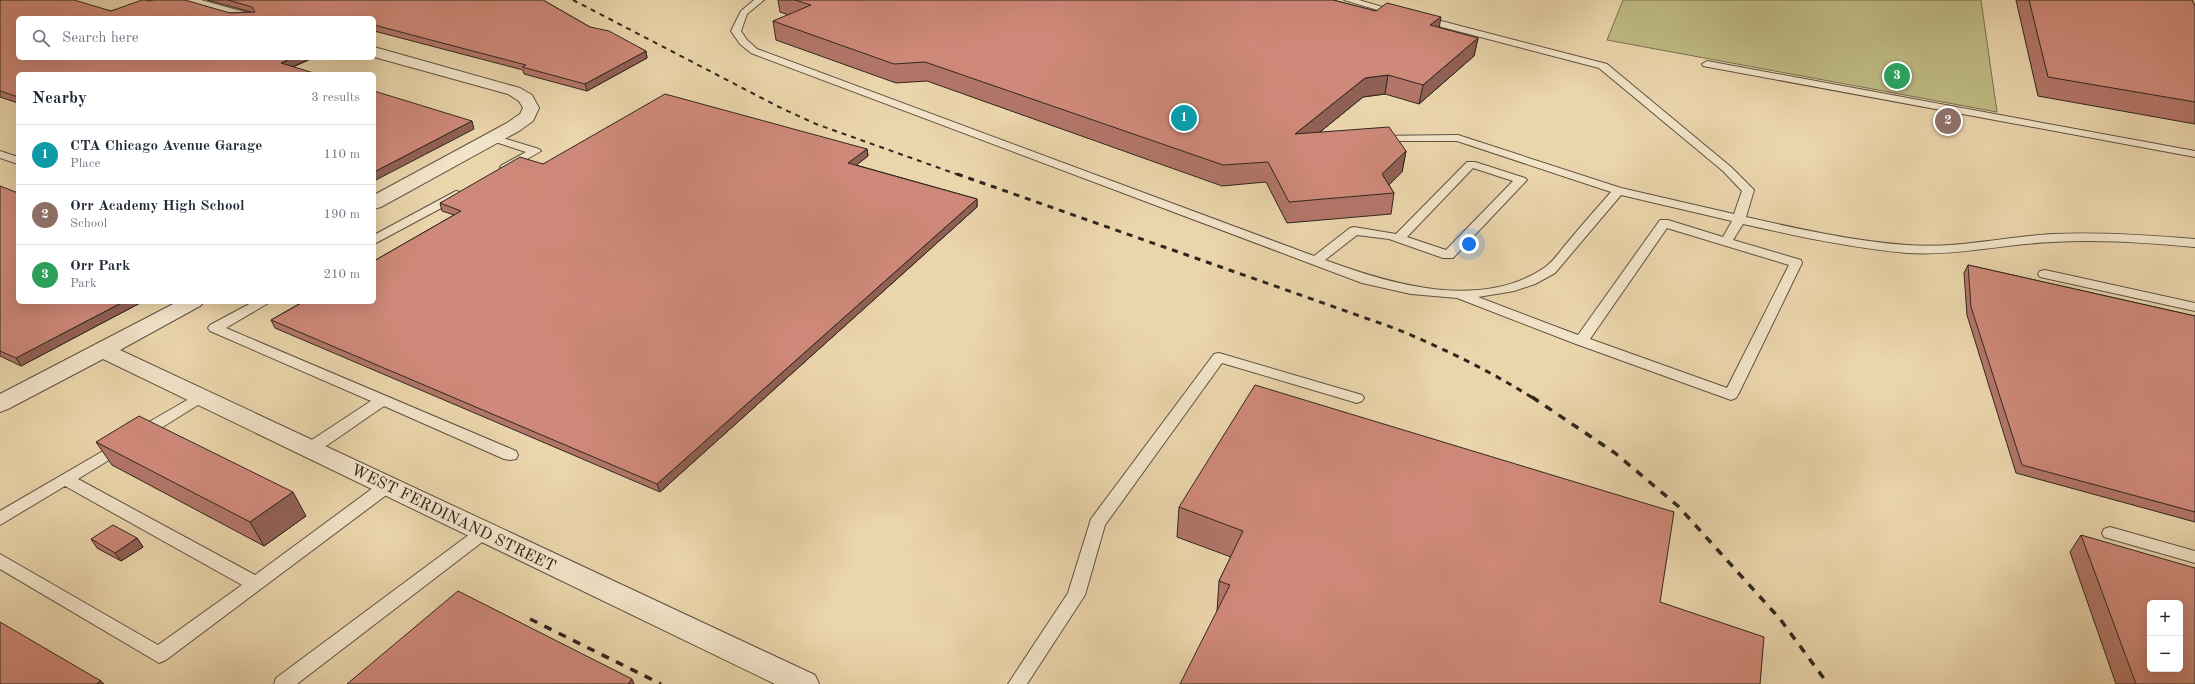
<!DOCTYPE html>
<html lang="en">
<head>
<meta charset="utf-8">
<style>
  :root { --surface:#fff; --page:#f2f2f3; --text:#1f2937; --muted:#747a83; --line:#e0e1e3; --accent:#d93025 }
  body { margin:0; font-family:"Old Standard TT",serif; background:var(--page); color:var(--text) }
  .controls { position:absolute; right:12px; bottom:12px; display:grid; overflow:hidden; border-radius:6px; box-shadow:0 4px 16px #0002 }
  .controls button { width:36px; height:36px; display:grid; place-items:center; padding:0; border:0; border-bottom:1px solid var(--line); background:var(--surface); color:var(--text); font:20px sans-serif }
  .you { position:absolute; left:1469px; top:244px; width:14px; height:14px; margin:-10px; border:3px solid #fff; border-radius:50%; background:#1a73e8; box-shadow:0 0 0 6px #1a73e833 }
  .badge { display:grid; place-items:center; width:26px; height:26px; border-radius:50%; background:var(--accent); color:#fff; font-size:13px; font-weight:700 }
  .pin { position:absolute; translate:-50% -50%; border:2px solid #fff; box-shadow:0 1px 4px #0006 }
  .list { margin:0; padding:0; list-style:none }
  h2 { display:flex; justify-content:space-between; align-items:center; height:52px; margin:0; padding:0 16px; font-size:17px }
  h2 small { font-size:13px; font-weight:400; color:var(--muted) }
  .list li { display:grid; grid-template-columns:26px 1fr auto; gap:12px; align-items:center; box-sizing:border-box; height:60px; padding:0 16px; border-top:1px solid var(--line) }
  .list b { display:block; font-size:15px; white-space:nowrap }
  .list p { margin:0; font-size:13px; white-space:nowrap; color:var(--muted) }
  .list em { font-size:13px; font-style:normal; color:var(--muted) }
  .icon { flex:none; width:22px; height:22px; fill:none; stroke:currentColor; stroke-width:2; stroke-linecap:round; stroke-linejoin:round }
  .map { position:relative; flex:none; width:2195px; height:684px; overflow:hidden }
  .search { position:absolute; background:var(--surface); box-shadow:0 4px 16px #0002; left:16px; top:16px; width:360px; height:44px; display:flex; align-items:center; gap:10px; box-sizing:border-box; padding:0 14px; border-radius:6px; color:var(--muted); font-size:15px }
  .panel { position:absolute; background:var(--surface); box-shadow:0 4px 16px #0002; left:16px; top:72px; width:360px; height:232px; border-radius:6px }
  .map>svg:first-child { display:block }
  .green { fill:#bfbb84; stroke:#777150 }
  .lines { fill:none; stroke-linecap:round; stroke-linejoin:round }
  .lane-casing { stroke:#5e5241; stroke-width:2 }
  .street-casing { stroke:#5e5241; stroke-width:2 }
  .lane { fill:#f2e4c9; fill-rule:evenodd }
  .street { fill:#f2e4c9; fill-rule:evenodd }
  .rail-far2 { stroke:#2f271d; stroke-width:2; stroke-dasharray:5 5; stroke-linecap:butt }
  .rail-far1 { stroke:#2f271d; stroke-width:3; stroke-dasharray:6 6; stroke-linecap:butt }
  .rail { stroke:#2f271d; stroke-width:3.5; stroke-dasharray:8 8; stroke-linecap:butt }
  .wall { fill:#b27669; stroke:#2f271d }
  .shaded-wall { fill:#916055; stroke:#2f271d }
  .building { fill:#cf897a; stroke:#2f271d; fill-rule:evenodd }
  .labels { text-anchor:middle; stroke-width:3; stroke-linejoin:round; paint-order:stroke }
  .street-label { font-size:16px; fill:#2f271d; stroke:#f2e4c9 }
</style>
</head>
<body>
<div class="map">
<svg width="2195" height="684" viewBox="0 0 2195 684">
  <rect width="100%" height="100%" fill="#ebd5ac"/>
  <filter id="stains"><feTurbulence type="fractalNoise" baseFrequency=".005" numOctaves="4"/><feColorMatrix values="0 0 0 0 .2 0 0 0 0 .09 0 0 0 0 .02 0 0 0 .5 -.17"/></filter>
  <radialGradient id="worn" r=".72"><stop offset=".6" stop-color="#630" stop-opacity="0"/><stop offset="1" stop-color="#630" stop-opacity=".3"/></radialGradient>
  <path class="green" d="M1623 0H1981L1997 112 1607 40Z"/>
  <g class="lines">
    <defs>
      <path id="lane" d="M754 0H764L747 14 741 31 747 40 757 49 1314 256 1350 228 1354 227 1396 234 1467 162H1475L1525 178 1527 180 1525 182 1453 258H1443L1389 239 1357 235 1325 260C1390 284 1480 311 1544 268 1553 262 1560 251 1567 243 1581 226 1596 209 1611 192L1457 141H1377L1371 138 1373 136 1458 135 1621 188 1734 214 1742 191 1723 171 1599 68 1419 21 1417 19 1422 16 1607 64 1731 167 1754 190 1746 217C1799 229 1853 241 1907 245 1956 249 2004 237 2052 234 2100 232 2148 235 2195 239V247C2148 243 2100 239 2052 242 2004 244 1956 256 1907 253 1851 248 1797 236 1743 224L1733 240 1801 260 1802 263 1738 395 1736 398 1731 400 1576 344 1457 298 1411 294 1362 283 751 53 740 44 731 31 741 11ZM1473 168 1513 181 1446 250 1407 237ZM1621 195 1732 221 1723 237 1668 220H1660L1578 335 1478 297 1514 291 1535 284 1555 273ZM1667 228 1789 265 1727 388 1590 339Z
        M1344 0H1359L1403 13 1398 16Z
        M1707 61 2195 151V157L1703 66 1702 64Z
        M493 135 539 149 541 151 510 169H502L500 167 502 165 526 152 489 140 487 138Z
        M0 151 18 157V164L0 158Z
        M456 191 460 192 462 195 460 198 374 244V235Z
        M2045 270 2195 303V311L2040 277 2038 274 2040 271Z
        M253 302H270L226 328 516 451 518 455 516 459 510 460 504 459 384 406 316 453 310 454 304 453 302 449 304 445 371 401 210 331 208 328 210 325Z
        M1219 353 1362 395 1364 398 1362 401 1357 403 1222 363 1105 525 1085 595 1027 684H1008L1068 593 1091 519 1214 354Z
        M201 392 206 394 208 397 206 400 145 438H135L132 434 135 430Z
        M122 440 127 441 130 445 127 449 78 479 255 575 381 482 387 480 393 482 395 486 393 490 166 660 159 663 0 569V554L158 645 242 585 65 486 0 525V511Z
        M484 526 490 528 492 532 490 536 297 684H274L276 678 478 528Z
        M2110 527 2195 551V563L2104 537 2102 533 2104 529Z"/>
      <path id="street" d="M178 0H201L255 15 257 18H234L180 3Z
        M374 47 520 88 532 95 539 108 533 121 519 131 381 207 374 209V195L507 123 520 114 523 108 519 101 508 94 374 57Z
        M177 302H204L200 306 120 350 815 675 819 684H775L103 359 8 409 0 412V394Z"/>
    </defs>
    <use href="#lane" class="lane-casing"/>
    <use href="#street" class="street-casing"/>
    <use href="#lane" class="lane"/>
    <use href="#street" class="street"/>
    <path class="rail-far2" d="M573 0 779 107 816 124 959 175"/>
    <path class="rail-far1" d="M957 174 1394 328C1443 348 1488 370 1533 398"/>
    <path class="rail" d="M1532 397 1615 453 1678 506 1780 619 1828 684
      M530 619 661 684"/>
  </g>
  <path class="wall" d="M0 0 111 11 150 1 230 13 251 12 207 0H543L590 27 646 51 647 58 587 91 524 74 523 70 374 31V18H18L313 58 293 67 18 74V103L0 97Z
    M778 0H1333L1478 38 1474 56 1419 104 1385 94 1363 97 1320 132 1406 151 1402 172 1389 185 1394 193 1391 214 1287 223 1266 182 1222 186 927 81 896 83 776 40 773 21 789 15 780 12Z
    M2016 0H2192L2195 6V124L2038 96Z
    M867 149 868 156 856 165 977 199V207L660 492 275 328 271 320 454 215 442 211 440 203 543 164Z
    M0 186 18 302H142L21 366 0 356Z
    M1968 265 2195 316V522L2016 473 1967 315 1964 273Z
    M96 442 306 516 264 546 112 465Z
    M1179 507 1674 512 1217 611 1219 581 1231 557 1177 537Z
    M2081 535 2195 684H2116L2070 552Z
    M137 538 143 547 121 561 97 548 91 539Z"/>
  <path class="shaded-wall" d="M1441 17 1438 35 1430 25Z
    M1478 38 1474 56 1419 104 1423 85Z
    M646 51 647 58 587 91 585 84Z
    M293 58H313L284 70 281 63Z
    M1388 75 1385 94 1363 97 1293 154 1295 134 1365 78Z
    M472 121 474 129 374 181V172Z
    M867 149 868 156 849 171 848 163Z
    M1406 151 1402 172 1379 195 1382 174Z
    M977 199V207L660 492 657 484Z
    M123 302H142L21 366 16 358Z
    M293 492 306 516 264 546 250 522Z
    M137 538 143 547 121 561 115 553Z
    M632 679 634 684H628Z
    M101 681 104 684H96Z"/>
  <path class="building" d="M0 0H74L111 11 142 0H145L150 1 154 0H185L230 13 255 12 252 7 228 0H543L590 27 609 31 646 51 585 84 522 67 526 65 374 25V18H18V58H293L281 63 317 74H18V97L0 91Z
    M795 0H1333L1376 11 1387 3 1441 17 1430 25 1478 38 1423 85 1388 75 1365 78 1295 134 1389 127 1406 151 1382 174 1394 193 1289 202 1268 162 1223 165 925 62 894 64 773 21 811 5Z
    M2029 0H2192L2195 6V102L2048 77Z
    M374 91 472 121 374 172Z
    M665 94 867 149 848 163 977 199 657 484 271 320 303 302H374V261L461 211 440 203 520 157 543 164Z
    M0 186 18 193V302H123L16 358 0 351Z
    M1968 265 2195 316V512L2022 465 1971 307Z
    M1255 385 1674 512 1660 602 1764 637 1760 684H1180L1230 585 1219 581 1243 531 1179 507Z
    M139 416 293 492 250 522 96 442Z
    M113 525 137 538 115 553 91 539Z
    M2081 535 2195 568V684H2136ZM2150 603H2180V669H2150Z
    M458 591 632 679 628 684H347Z
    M0 622 101 681 96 684H0Z"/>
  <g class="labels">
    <g class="street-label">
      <text transform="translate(454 517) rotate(26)" y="6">WEST FERDINAND STREET</text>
    </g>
  </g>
  <rect width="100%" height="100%" filter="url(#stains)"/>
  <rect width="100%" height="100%" fill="url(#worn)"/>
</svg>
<div class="controls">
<button>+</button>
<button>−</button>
</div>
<div class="you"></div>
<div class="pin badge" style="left:1184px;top:118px;background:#0f9aa8">1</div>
<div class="pin badge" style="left:1948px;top:121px;background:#8d6e63">2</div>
<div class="pin badge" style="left:1897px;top:76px;background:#2e9e5b">3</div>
<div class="search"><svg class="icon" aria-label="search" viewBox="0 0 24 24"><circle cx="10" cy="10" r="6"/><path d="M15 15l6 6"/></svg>Search here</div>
<section class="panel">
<h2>Nearby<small>3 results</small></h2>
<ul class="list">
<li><span class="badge" style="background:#0f9aa8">1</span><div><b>CTA Chicago Avenue Garage</b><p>Place</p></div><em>110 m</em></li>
<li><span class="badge" style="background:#8d6e63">2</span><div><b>Orr Academy High School</b><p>School</p></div><em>190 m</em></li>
<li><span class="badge" style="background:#2e9e5b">3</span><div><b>Orr Park</b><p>Park</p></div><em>210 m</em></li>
</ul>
</section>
</div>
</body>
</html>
